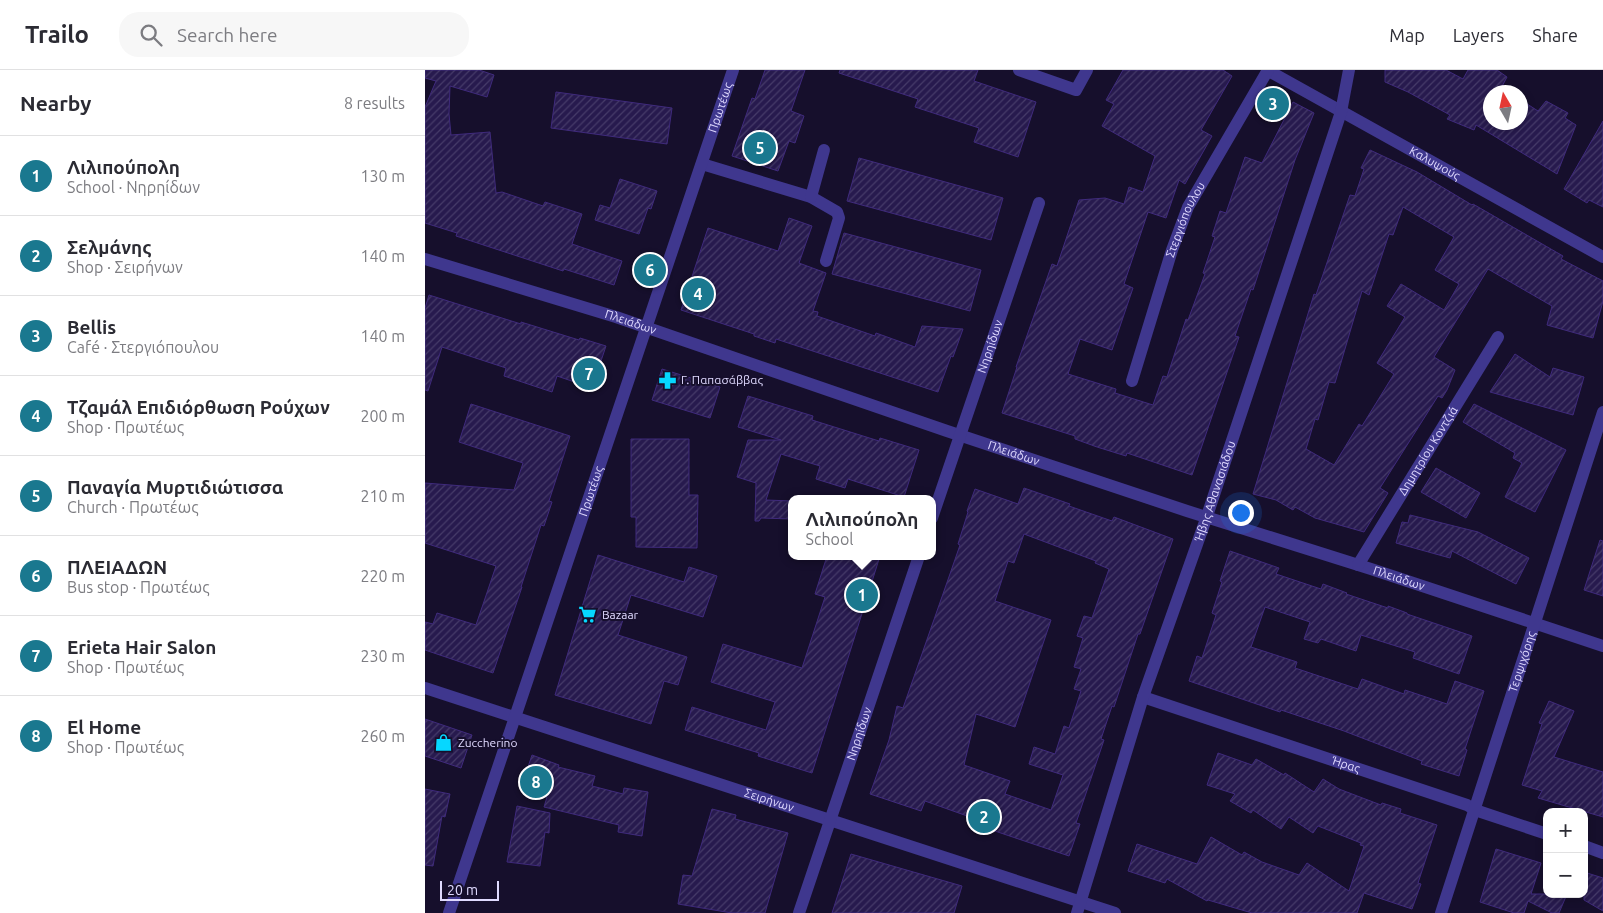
<!DOCTYPE html>
<html lang="en">
<head>
<meta charset="utf-8">
<style>
  :root { --surface:#fff; --page:#f7f7f7; --text:#2b2b33; --muted:#7c7c81; --line:#e1e1e2; --accent:#1a788f }
  body { margin:0; font-family:Ubuntu,sans-serif; background:var(--page); color:var(--text) }
  .controls { position:absolute; right:15px; bottom:15px; display:grid; overflow:hidden; border-radius:10px; box-shadow:0 2px 8px #0003 }
  .controls button { width:45px; height:45px; display:grid; place-items:center; padding:0; border:0; border-bottom:1px solid var(--line); background:var(--surface); color:var(--text); font:25px sans-serif }
  .compass { position:absolute; left:1058px; top:15px; width:45px; height:45px; border-radius:50%; background:var(--surface); box-shadow:0 2px 8px #0003; rotate:351deg }
  .scale { position:absolute; left:15px; bottom:12px; width:59px; box-sizing:border-box; padding-left:5px; border:2px solid #e0daff; border-top:0; font-size:14px; line-height:18px; white-space:nowrap; color:#e0daff; -webkit-text-stroke:4px #160f2c; paint-order:stroke }
  .you { position:absolute; left:815px; top:442px; width:18px; height:18px; margin:-12px; border:4px solid #fff; border-radius:50%; background:#1a73e8; box-shadow:0 0 0 8px #1a73e833 }
  .badge { display:grid; place-items:center; width:32px; height:32px; border-radius:50%; background:var(--accent); color:#fff; font-size:16px; font-weight:700 }
  .pin { position:absolute; translate:-50% -50%; border:2px solid #fff; box-shadow:0 1px 5px #0006 }
  .popup { position:absolute; left:363px; top:425px; width:148px; height:65px; box-sizing:border-box; display:grid; place-content:center; border-radius:10px; background:var(--surface); filter:drop-shadow(0 1px 4px #0005); font-size:16px; white-space:nowrap; color:var(--muted) }
  .popup b { font-size:19px; color:var(--text) }
  .popup::after { content:''; position:absolute; left:50%; top:100%; margin-left:-10px; border:10px solid transparent; border-top-color:var(--surface) }
  .list { margin:0; padding:0; list-style:none }
  h2 { display:flex; justify-content:space-between; align-items:center; height:65px; margin:0; padding:0 20px; font-size:21px }
  h2 small { font-size:16px; font-weight:400; color:var(--muted) }
  .list li { display:grid; grid-template-columns:32px 1fr auto; gap:15px; align-items:center; box-sizing:border-box; height:80px; padding:0 20px; border-top:1px solid var(--line) }
  .list b { display:block; font-size:19px; white-space:nowrap }
  .list p { margin:0; font-size:16px; white-space:nowrap; color:var(--muted) }
  .list em { font-size:16px; font-style:normal; color:var(--muted) }
  .icon { flex:none; width:28px; height:28px; fill:none; stroke:currentColor; stroke-width:2; stroke-linecap:round; stroke-linejoin:round }
  .map { position:relative; flex:none; width:1178px; height:843px; overflow:hidden }
  header { display:flex; align-items:center; gap:30px; box-sizing:border-box; height:70px; padding:0 25px; background:var(--surface); border-bottom:1px solid var(--line) }
  header strong { font-size:24px }
  nav { display:flex; gap:28px; margin-inline-start:auto; font-size:18px }
  .search { width:350px; height:45px; background:var(--page); display:flex; align-items:center; gap:12px; box-sizing:border-box; padding:0 18px; border-radius:20px; color:var(--muted); font-size:19px }
  main { display:flex }
  aside { flex:1; background:var(--surface) }
  .map>svg:first-child { display:block }
  .building { fill:url(#building-hatch); stroke:#3f2a7c; fill-rule:evenodd }
  .lines { fill:none; stroke-linecap:round; stroke-linejoin:round }
  .minor { stroke:#3f378e; stroke-width:12 }
  .labels { text-anchor:middle; stroke-width:4; stroke-linejoin:round; paint-order:stroke }
  .street-label { font-size:12px; fill:#e0daff; stroke:#160f2c }
  .poi-label { font-size:12px; fill:#e0daff; stroke:#160f2c; text-anchor:start }
</style>
</head>
<body>
<header>
<strong>Trailo</strong>
<div class="search"><svg class="icon" aria-label="search" viewBox="0 0 24 24"><circle cx="10" cy="10" r="6"/><path d="M15 15l6 6"/></svg>Search here</div>
<nav><a>Map</a><a>Layers</a><a>Share</a></nav>
</header>
<main>
<aside>
<h2>Nearby<small>8 results</small></h2>
<ul class="list">
<li><span class="badge">1</span><div><b>Λιλιπούπολη</b><p>School · Νηρηίδων</p></div><em>130 m</em></li>
<li><span class="badge">2</span><div><b>Σελμάνης</b><p>Shop · Σειρήνων</p></div><em>140 m</em></li>
<li><span class="badge">3</span><div><b>Bellis</b><p>Café · Στεργιόπουλου</p></div><em>140 m</em></li>
<li><span class="badge">4</span><div><b>Τζαμάλ Επιδιόρθωση Ρούχων</b><p>Shop · Πρωτέως</p></div><em>200 m</em></li>
<li><span class="badge">5</span><div><b>Παναγία Μυρτιδιώτισσα</b><p>Church · Πρωτέως</p></div><em>210 m</em></li>
<li><span class="badge">6</span><div><b>ΠΛΕΙΑΔΩΝ</b><p>Bus stop · Πρωτέως</p></div><em>220 m</em></li>
<li><span class="badge">7</span><div><b>Erieta Hair Salon</b><p>Shop · Πρωτέως</p></div><em>230 m</em></li>
<li><span class="badge">8</span><div><b>El Home</b><p>Shop · Πρωτέως</p></div><em>260 m</em></li>
</ul>
</aside>
<div class="map">
<svg width="1178" height="843" viewBox="0 0 1178 843">
  <defs>
    <pattern id="building-hatch" width="6" height="6" patternUnits="userSpaceOnUse" patternTransform="scale(1.25)"><rect width="6" height="6" fill="#271a4e"/><path d="M-1 1l2-2M0 6l6-6M5 7l2-2" fill="none" stroke="#463b69"/></pattern>
  </defs>
  <rect width="100%" height="100%" fill="#160f2c"/>
  <path class="building" d="M0 0H54L69 5 62 27 25 16 24 44 26 65 65 62 71 123 77 122 118 136 120 132 157 144 147 174 197 191 189 215 139 199 138 201 31 166 32 163 0 153V37L11 11 0 8Z
    M340 0H380L366 41 379 46 370 73 364 71 353 101 307 86 327 28 330 29Z
    M415 0H553L549 11 611 32 593 87 549 72 554 58 490 37 493 29 414 3Z
    M698 0H798L807 6 776 60 787 66 760 114 754 110 741 148 723 142 699 214 708 218 687 280 655 269 643 304 691 319 690 323 728 335 738 306 742 307 761 249 763 250 780 204 778 203 790 167 787 166 795 141 801 143 820 87 837 93 868 32 889 43 870 90 828 220 826 219 810 266 814 267 767 405 702 383 701 386 672 377 650 369V366L577 343 592 297H591L627 194 632 196 654 130 680 128 699 134 704 117 718 122 730 86 677 56 689 34 681 30Z
    M960 0H1021L1038 9 1043 0H1072L1082 7 1074 22H1066V52H1096V30L1113 41 1121 31 1143 43 1140 48 1151 55 1132 104 1051 55 1049 60 1022 49 1025 45 983 22 960 12Z
    M131 22 247 38 242 74 126 58Z
    M1178 51V137L1164 130 1162 133 1139 119Z
    M945 80 992 102 1047 135 1048 134 1138 186 1136 189 1178 211V231L1168 268 1122 255 1127 236 1063 199 1009 287 1030 300 1022 320 1017 328 1013 326 955 418 963 423 939 462 890 448 870 437 868 440 851 430 828 424 889 224 891 225 925 125 930 126 939 99 936 98ZM978 137 1029 167 1010 200 1034 214 1019 240 976 214 962 236 980 247 952 293 969 304 937 356 934 354 909 395 881 379 890 349 893 350 904 312 910 313 937 221 944 225 964 164 968 165Z
    M434 88 578 128 566 170 422 131Z
    M195 109 232 121 226 139 223 138 214 164 170 150 175 135 185 138Z
    M364 148 387 156 374 193 401 203 388 241 393 242 392 246 450 266 451 263 490 277 497 256 538 259 528 287 526 286 513 322 351 269 350 273 329 266V264L256 240 283 158 353 181Z
    M419 163 556 200 545 241 407 204Z
    M4 225 96 254V252L154 270 155 268 181 276 167 318 132 306 127 322 79 306 81 298 17 277 3 321 0 320V238Z
    M1090 284 1125 307 1128 298 1159 307 1148 345 1065 322Z
    M237 299 295 317 285 348 227 330Z
    M323 326 388 346 387 350 454 371 455 368 494 380 479 427 423 409 420 418 391 409 395 396 356 384 341 430 367 431V449L336 448 334 451H330L331 413 312 407 323 370H356L313 357Z
    M46 334 145 366 124 431 127 432 119 456 116 455 96 517H97L68 603 0 580V552L8 554 12 543 51 555 71 496 0 473V413L89 420 98 393 34 372Z
    M1049 334 1141 380 1110 442 1080 427 1097 393 1088 388 1090 383 1038 352Z
    M206 369H264V425H273L272 478 211 477V447H206Z
    M1011 398 1055 423 1041 448 996 422Z
    M599 418 645 434 644 436 687 451 689 447 748 469 715 564H713L689 637 687 636 676 669 679 670 651 753 655 754 644 786 543 752 545 747 500 731 496 741 445 724 464 670 472 636 478 638 526 501 535 475 533 474 543 442 542 441 550 419 593 434ZM599 464 671 491 670 493 684 499 667 548 659 546 652 566 658 568 649 597 656 599 649 619 656 621 644 658 639 656 630 684 609 677 604 694 638 705 626 740 580 724 585 711 539 695 551 644 590 657 626 550 570 531 583 491 589 493Z
    M985 445 1053 462 1104 488 1091 514 1027 481 1025 488 971 473 977 452 983 453Z
    M1175 470 1178 471V526L1159 520Z
    M805 481 854 498 851 504 896 519 898 514 922 523 921 524 963 538V536L982 543V544L1047 566 1034 604 988 588 990 582 936 565 931 581 896 569 893 573 879 569 885 552 840 537 826 577 872 592 870 598 933 619 937 609 979 624 980 620 1022 634 1030 611 1059 621 1040 679 1042 680 1034 706 996 694 997 691 919 661 856 640 855 642 764 611 772 586 777 588 791 545 787 543 797 512 795 511Z
    M173 485 259 512 264 497 292 506 278 547 206 525 193 565 262 587 253 615 239 611 226 654 130 625Z
    M402 486H455L387 703 333 686 334 683 260 660 267 637 341 660 350 632 286 612 298 574 377 598 400 527 390 524Z
    M1124 631 1149 641 1129 687 1178 702V747L1113 728 1117 721 1097 715 1117 654 1114 653Z
    M0 649 47 665 36 698 0 686Z
    M793 683 827 695 831 689 859 705 860 703 889 722 898 709 914 719 956 735 957 733 976 739 975 743 1012 755 993 813 996 814 987 839 939 823 932 843H827L783 830 782 831 742 809 740 813 703 801 712 774 772 794 786 767 817 785 819 782 837 792 874 805 882 793 924 821 939 776 935 775 936 773 893 756 888 763 864 747 856 759 828 740 826 743 805 731 810 724 782 715Z
    M107 685 134 695 133 697 170 706 167 716 198 724 199 718 223 722 217 766 193 762 194 755 119 737 122 727 96 718Z
    M0 719 25 724 20 747 17 746 8 796 0 795Z
    M92 736 125 743 124 763 120 762 115 796 82 792Z
    M287 739 311 745 310 749 363 763 340 843H307L253 834 258 805 267 806Z
    M1071 779 1116 793 1106 824H1142L1134 843H1127L1103 831 1099 843H1089L1055 832Z
    M426 784 537 816 529 843H407Z
    M1159 802 1178 808V841L1159 830Z"/>
  <g class="lines">
    <g class="minor">
      <path d="M594 0 651 20 662 0"/>
      <path id="s1" d="M842 0 1178 187"/>
      <path d="M277 94 386 127 412 142 414 148 401 191"/>
      <path d="M386 127 399 80"/>
      <path id="s2" d="M0 189 191 247 522 361 762 441 946 499 1178 576"/>
      <path id="s3" d="M707 311 747 180 763 137 843 0"/>
      <path id="s4" d="M507 448 614 133"/>
      <path id="s5" d="M933 495 1073 267"/>
      <path id="s6" d="M0 618 690 843"/>
      <path id="s7" d="M718 627 1042 735 1050 740 1122 764"/>
      <path d="M1159 776 1178 783"/>
      <path id="s8" d="M24 843 308 0"/>
      <path id="s9" d="M374 843 494 486"/>
      <path id="s10" d="M652 843 718 627 782 446 916 42 924 0"/>
      <path id="s11" d="M1016 843 1178 342"/>
    </g>
  </g>
  <defs>
    <symbol id="pharmacy-bare" viewBox="-9 -9 18 18"><path d="M-2-6h4v4h4v4h-4v4h-4v-4h-4v-4h4Z" fill="#06d7ff" stroke="#160f2c" stroke-width="2.5" paint-order="stroke"/></symbol>
    <symbol id="supermarket-bare" viewBox="-9 -9 18 18"><path d="M-6-5.5h2.5l.6 2H6L4.5 2H-2.5L-4.4-4H-6ZM-1.5 3.2a1.3 1.3 0 1 0 .1 0ZM3 3.2a1.3 1.3 0 1 0 .1 0Z" fill="#06d7ff" stroke="#160f2c" stroke-width="2.5" paint-order="stroke"/></symbol>
    <symbol id="shop-bare" viewBox="-9 -9 18 18"><path d="M-5-2.5h2.3a2.7 3.5 0 0 1 5.4 0H5L5.5 6h-11ZM-1.5-2.5h3a1.5 2.3 0 0 0-3 0Z" fill="#06d7ff" stroke="#160f2c" stroke-width="2.5" paint-order="stroke"/></symbol>
  </defs>
  <g fill-rule="evenodd">
    <use href="#pharmacy-bare" x="230" y="298" width="25" height="25"/>
    <use href="#supermarket-bare" x="150" y="532" width="25" height="25"/>
    <use href="#shop-bare" x="6" y="660" width="25" height="25"/>
  </g>
  <g class="labels">
    <g class="street-label">
      <text dy="4" stroke="none"><textPath href="#s8" startOffset="850">Πρωτέως</textPath></text>
      <text dy="4" stroke="none"><textPath href="#s1" startOffset="192">Καλυψούς</textPath></text>
      <text dy="4" stroke="none"><textPath href="#s3" startOffset="170">Στεργιόπουλου</textPath></text>
      <text dy="4" stroke="none"><textPath href="#s2" startOffset="215">Πλειάδων</textPath></text>
      <text dy="4" stroke="none"><textPath href="#s4" startOffset="181">Νηρηίδων</textPath></text>
      <text dy="4" stroke="none"><textPath href="#s5" startOffset="134">Δημητρίου Κοντζιά</textPath></text>
      <text dy="4" stroke="none"><textPath href="#s2" startOffset="620">Πλειάδων</textPath></text>
      <text dy="4" stroke="none"><textPath href="#s8" startOffset="445">Πρωτέως</textPath></text>
      <text dy="4" stroke="none"><textPath href="#s10" startOffset="444">Ήβης Αθανασιάδου</textPath></text>
      <text dy="4" stroke="none"><textPath href="#s2" startOffset="1025">Πλειάδων</textPath></text>
      <text dy="4" stroke="none"><textPath href="#s11" startOffset="264">Τερψιχόρης</textPath></text>
      <text dy="4" stroke="none"><textPath href="#s9" startOffset="189">Νηρηίδων</textPath></text>
      <text dy="4" stroke="none"><textPath href="#s7" startOffset="214">Ήρας</textPath></text>
      <text dy="4" stroke="none"><textPath href="#s6" startOffset="362">Σειρήνων</textPath></text>
    </g>
    <g class="poi-label">
      <text x="256" y="314">Γ. Παπασάββας</text>
      <text x="177" y="549">Bazaar</text>
      <text x="33" y="677">Zuccherino</text>
    </g>
  </g>
</svg>
<div class="controls">
<button>+</button>
<button>−</button>
</div>
<svg class="compass" viewBox="-18 -18 36 36"><path d="M0-13l5 13h-10z" fill="#e53935"/><path d="M0 13l5-13h-10z" fill="#7c7c81"/></svg>
<div class="scale">20 m</div>
<div class="you"></div>
<div class="pin badge" style="left:437px;top:525px">1</div>
<div class="popup"><b>Λιλιπούπολη</b>School</div>
<div class="pin badge" style="left:559px;top:747px">2</div>
<div class="pin badge" style="left:848px;top:34px">3</div>
<div class="pin badge" style="left:273px;top:224px">4</div>
<div class="pin badge" style="left:335px;top:78px">5</div>
<div class="pin badge" style="left:225px;top:200px">6</div>
<div class="pin badge" style="left:164px;top:304px">7</div>
<div class="pin badge" style="left:111px;top:712px">8</div>
</div>
</main>
</body>
</html>
